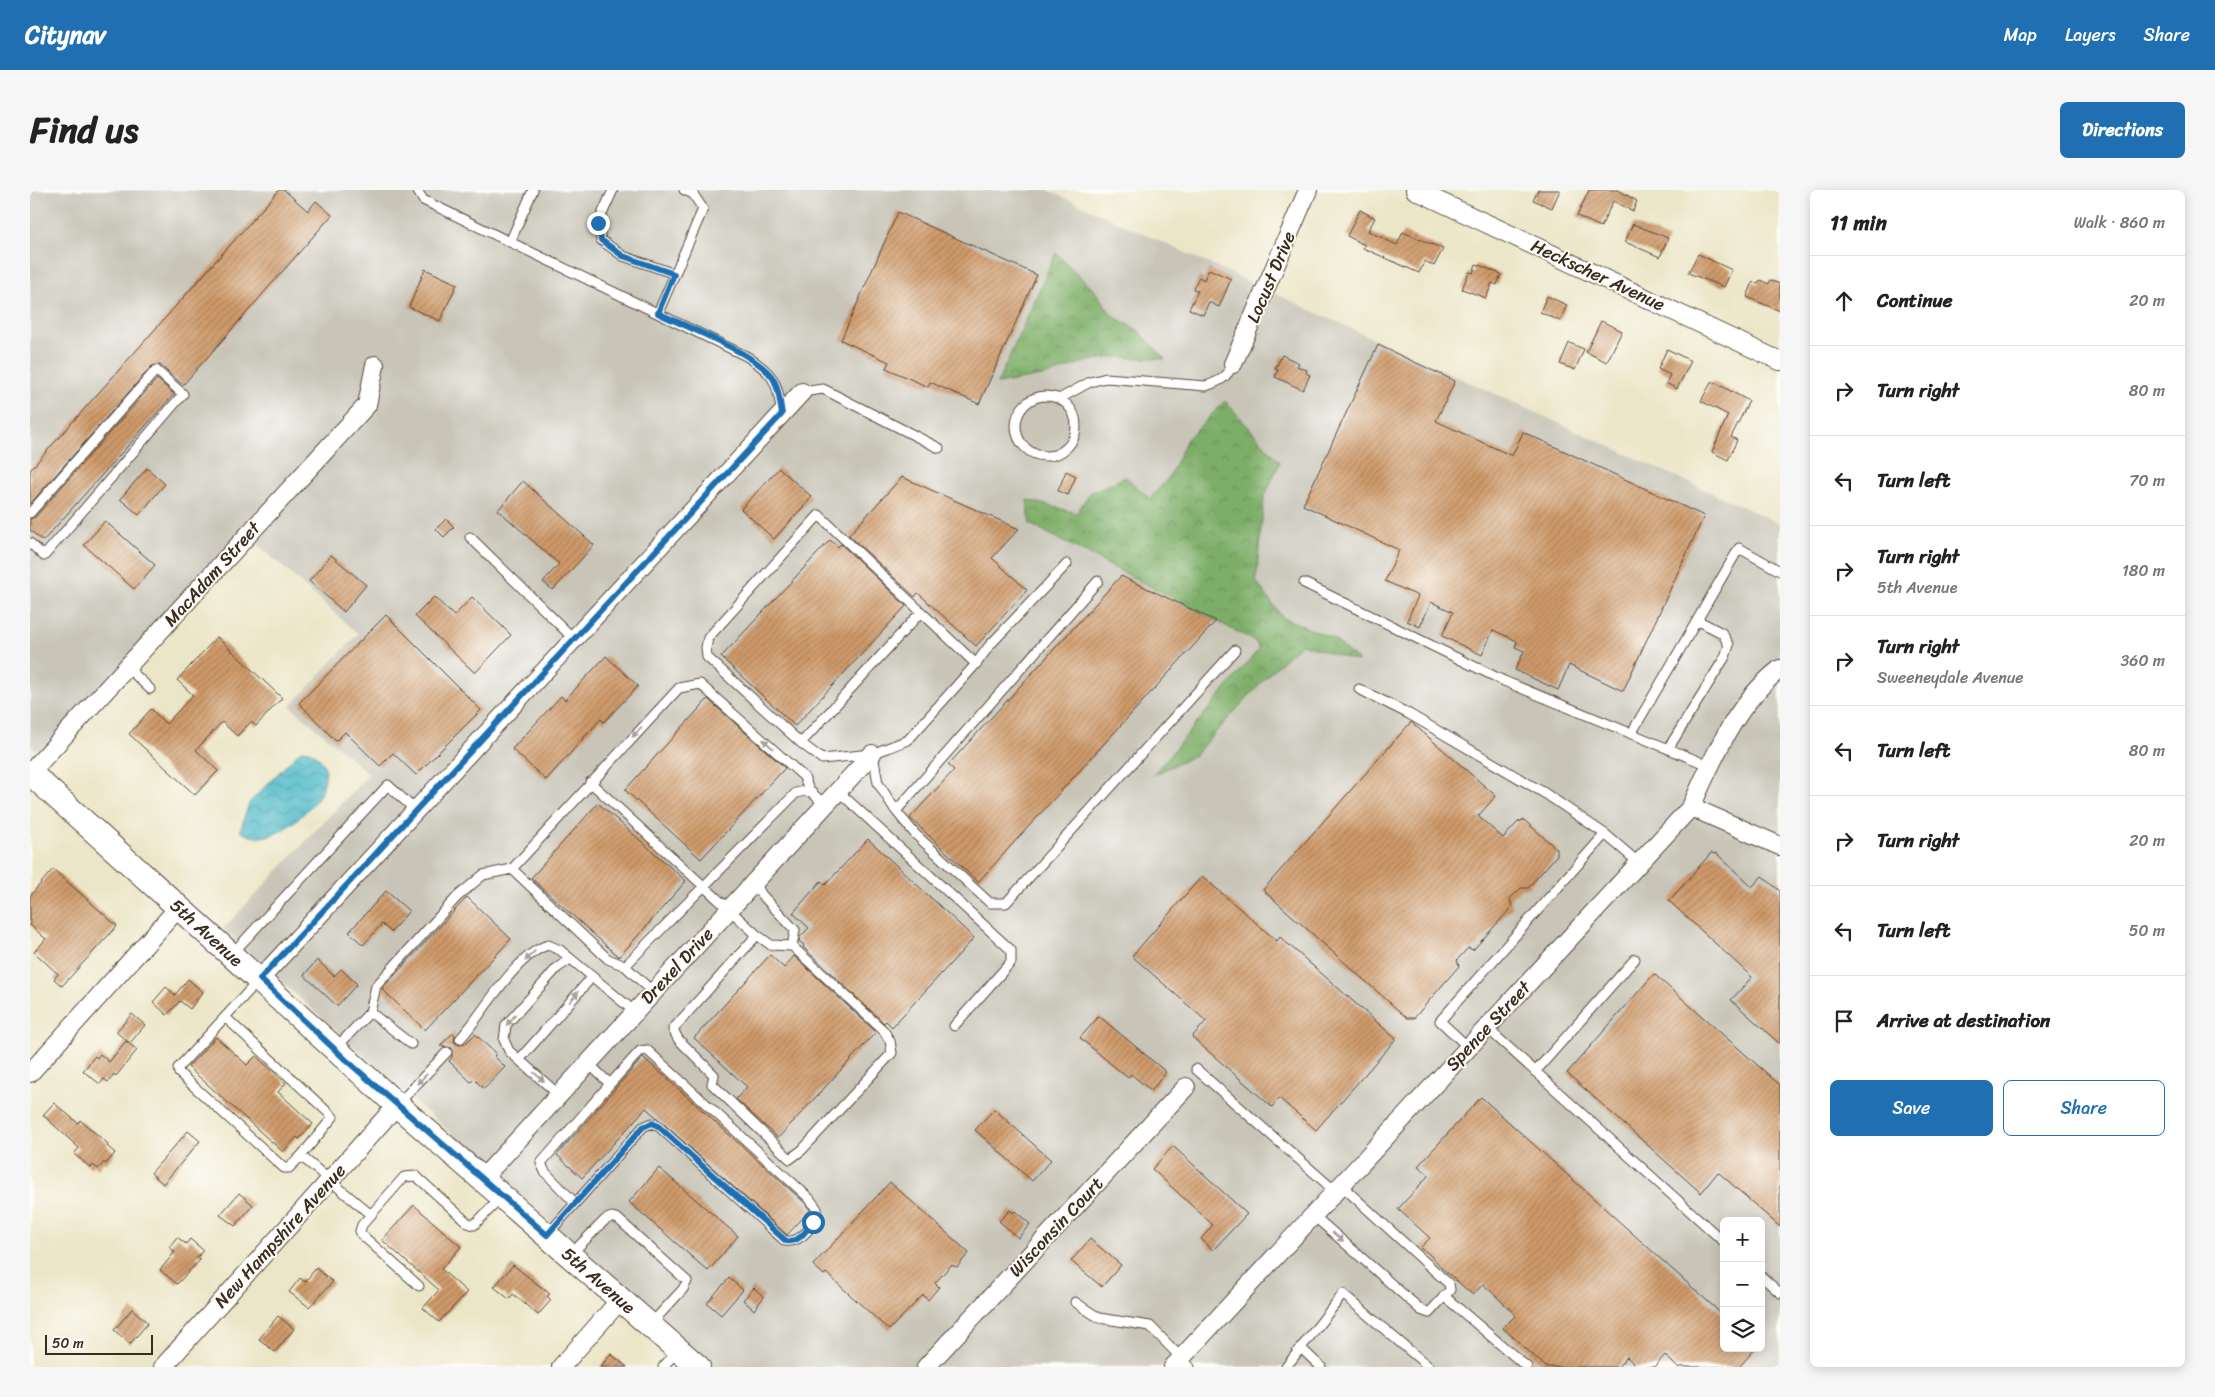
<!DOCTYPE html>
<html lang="en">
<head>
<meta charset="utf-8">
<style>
  :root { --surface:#fff; --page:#f6f6f6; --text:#222; --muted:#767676; --line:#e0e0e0; --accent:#1f6fb2 }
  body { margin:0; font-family:Sriracha,sans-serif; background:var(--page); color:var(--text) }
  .controls { position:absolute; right:15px; bottom:15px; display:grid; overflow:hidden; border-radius:8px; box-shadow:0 2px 12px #0003 }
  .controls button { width:45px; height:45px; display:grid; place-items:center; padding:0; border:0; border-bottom:1px solid var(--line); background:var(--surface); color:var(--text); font:25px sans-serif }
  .scale { position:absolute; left:15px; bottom:12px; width:108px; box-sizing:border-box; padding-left:5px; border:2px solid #3b2a1e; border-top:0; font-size:14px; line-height:18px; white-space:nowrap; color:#3b2a1e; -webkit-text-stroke:4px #fdfcf7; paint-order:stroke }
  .stop { position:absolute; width:15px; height:15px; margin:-11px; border:4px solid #1f6fb2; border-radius:50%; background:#fff }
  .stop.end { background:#1f6fb2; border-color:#fff; box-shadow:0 1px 5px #0008 }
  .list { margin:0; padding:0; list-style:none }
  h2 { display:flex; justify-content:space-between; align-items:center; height:65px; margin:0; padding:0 20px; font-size:21px }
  h2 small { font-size:16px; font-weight:400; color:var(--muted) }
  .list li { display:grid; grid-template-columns:32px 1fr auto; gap:15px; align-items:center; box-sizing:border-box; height:90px; padding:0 20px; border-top:1px solid var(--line) }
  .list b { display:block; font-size:19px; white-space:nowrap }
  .list p { margin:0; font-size:16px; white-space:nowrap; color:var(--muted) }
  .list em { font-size:16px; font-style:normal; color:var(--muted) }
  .actions { display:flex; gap:10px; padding:15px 20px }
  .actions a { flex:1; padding:11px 0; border:1px solid var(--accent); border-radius:8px; text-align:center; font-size:18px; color:var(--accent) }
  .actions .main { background:var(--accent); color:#fff }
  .icon { flex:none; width:28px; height:28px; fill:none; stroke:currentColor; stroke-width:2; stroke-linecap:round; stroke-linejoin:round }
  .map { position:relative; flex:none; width:1750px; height:1177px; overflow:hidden; border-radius:8px }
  header { display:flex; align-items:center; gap:30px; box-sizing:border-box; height:70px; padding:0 25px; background:var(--accent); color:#fff }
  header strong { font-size:24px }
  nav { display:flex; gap:28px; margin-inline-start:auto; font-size:18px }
  .intro { display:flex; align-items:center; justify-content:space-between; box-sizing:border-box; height:120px; padding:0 30px }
  h1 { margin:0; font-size:35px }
  .button { padding:12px 22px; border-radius:8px; background:var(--accent); color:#fff; font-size:18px; font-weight:700 }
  main { display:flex; gap:30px; padding:0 30px }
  aside { flex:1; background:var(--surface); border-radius:8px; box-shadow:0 2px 12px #0003 }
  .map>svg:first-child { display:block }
  .industrial { fill:#c8c4b8; fill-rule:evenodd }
  .forest { fill:url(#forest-crowns); stroke:#5c6c43 }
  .water { fill:url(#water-waves); stroke:#447274 }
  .building { fill:url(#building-hatch) }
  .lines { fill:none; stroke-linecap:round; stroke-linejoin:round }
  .lane-casing { stroke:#564638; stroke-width:11 }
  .street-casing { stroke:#564638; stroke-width:20 }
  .secondary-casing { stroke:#564638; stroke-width:26 }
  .lane { stroke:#fff; stroke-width:9 }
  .street { stroke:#fff; stroke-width:18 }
  .secondary { stroke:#fff; stroke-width:24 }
  .oneway { fill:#a79f9a }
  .route { stroke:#1f6fb2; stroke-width:6 }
  .labels { text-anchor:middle; stroke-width:4; stroke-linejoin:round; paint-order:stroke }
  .street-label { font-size:18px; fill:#3b2a1e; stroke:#fdfcf7 }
</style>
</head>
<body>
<header>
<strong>Citynav</strong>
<nav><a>Map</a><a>Layers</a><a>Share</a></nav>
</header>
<div class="intro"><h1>Find us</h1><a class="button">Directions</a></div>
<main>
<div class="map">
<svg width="1750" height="1177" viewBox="0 0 1750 1177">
  <defs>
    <pattern id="forest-crowns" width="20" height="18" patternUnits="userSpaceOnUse" patternTransform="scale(1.25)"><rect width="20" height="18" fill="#7dae68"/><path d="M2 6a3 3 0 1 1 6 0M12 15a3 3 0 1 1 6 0" fill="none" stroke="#688e55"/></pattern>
    <pattern id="water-waves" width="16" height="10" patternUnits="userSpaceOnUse" patternTransform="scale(1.25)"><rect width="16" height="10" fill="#4ebac9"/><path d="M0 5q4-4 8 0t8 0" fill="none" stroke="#4297a3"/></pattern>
    <pattern id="building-hatch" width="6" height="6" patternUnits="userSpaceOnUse" patternTransform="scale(1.25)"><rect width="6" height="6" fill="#cf9a6a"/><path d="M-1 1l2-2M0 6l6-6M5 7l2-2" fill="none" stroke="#a97e57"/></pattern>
  </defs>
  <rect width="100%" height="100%" fill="#fdfcf7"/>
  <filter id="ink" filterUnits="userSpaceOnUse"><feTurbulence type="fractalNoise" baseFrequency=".02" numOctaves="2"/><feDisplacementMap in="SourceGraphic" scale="10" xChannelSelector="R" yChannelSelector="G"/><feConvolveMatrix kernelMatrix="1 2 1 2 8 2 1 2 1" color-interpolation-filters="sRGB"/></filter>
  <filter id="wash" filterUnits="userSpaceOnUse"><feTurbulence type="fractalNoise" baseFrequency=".0096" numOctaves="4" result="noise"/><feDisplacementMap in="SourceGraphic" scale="20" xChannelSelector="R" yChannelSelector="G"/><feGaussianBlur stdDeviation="1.12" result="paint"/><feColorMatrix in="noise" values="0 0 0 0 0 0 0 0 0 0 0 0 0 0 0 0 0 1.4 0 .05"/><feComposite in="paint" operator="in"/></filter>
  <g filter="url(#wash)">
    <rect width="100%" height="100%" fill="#ece6c8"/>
    <path class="industrial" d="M0 0H1018L1750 334V1177H682L193 739 339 584 261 516 328 444 216 344 14 567 0 554ZM1694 1031H1731V1158H1694Z"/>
    <path class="forest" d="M1026 63 1065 101 1083 126 1108 140 1135 169 1084 167 1057 171 1022 184 967 194Z
      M1195 211 1250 272 1234 308 1226 391 1252 427 1304 449 1329 472 1271 454 1239 484 1164 566 1123 585 1229 459 1225 451 1000 334 997 310 1047 323 1060 302 1096 287 1120 309 1139 287 1157 249Z"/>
    <path class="water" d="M271 560C285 560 290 568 296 580 295 588 294 598 289 606 273 628 237 661 210 641L219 613Z"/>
    <g id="blocks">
      <path class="building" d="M249 0H254L278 21 286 11 302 25 153 195 130 175 122 176 0 314V280Z
        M1508 0H1530L1522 18 1503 10Z
        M1559 0H1588L1607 11 1603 21 1583 11 1571 37 1547 26Z
        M1330 20 1345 28 1338 41 1367 55 1373 42 1413 59 1404 76 1395 71 1389 83 1333 58 1335 55 1317 46Z
        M868 22 1007 85 949 214 900 192 898 197 856 178 859 172 811 150Z
        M1603 34 1638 48 1630 67 1595 52Z
        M1668 64 1702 80 1694 97 1658 83Z
        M1446 74 1471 84 1467 95 1462 93 1456 108 1432 99 1439 82 1443 83Z
        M395 79 427 94 410 131 379 117Z
        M1179 79 1201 89 1189 117 1179 112 1173 125 1159 119 1168 101 1163 99 1169 87 1174 90Z
        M1730 90 1739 94 1740 90 1750 94V121L1717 107 1723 92 1728 94Z
        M1517 106 1537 115 1530 131 1510 122Z
        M1571 131 1592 141 1577 172 1556 162Z
        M1539 153 1554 159 1545 180 1530 174Z
        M1348 155 1425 191 1406 231 1482 266 1493 242 1674 326 1593 501 1539 475 1528 500 1485 480 1494 461 1485 457 1487 451 1463 440 1452 465 1412 446 1423 422 1401 412 1390 437 1377 431 1388 406 1355 391 1369 360 1273 315Z
        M1637 159 1661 171 1647 199 1636 193 1640 185 1628 179Z
        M1252 165 1269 173 1267 176 1277 180 1276 183 1280 185 1273 200 1245 187 1248 180 1245 179Z
        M127 189 144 204 13 351 0 340V329L5 327Z
        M1682 191 1719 211 1701 247 1707 250 1698 270 1682 262 1698 225 1671 211Z
        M117 278 135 294 109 325 90 309Z
        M749 278 782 307 744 349 711 319Z
        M1036 281 1046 286 1038 305 1028 301Z
        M872 287 989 339 962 368 997 400 946 456 888 403 885 407 819 345Z
        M493 291 564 355 523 400 513 392 529 374 468 320Z
        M416 329 424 337 414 347 406 339Z
        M75 331 125 375 104 399 54 355Z
        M800 350 808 357 811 354 876 416 765 536 691 467Z
        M301 365 336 395 314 422 279 391Z
        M1091 386 1186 431 948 692 880 628 924 580 918 575Z
        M404 407 424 426 442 407 481 445 445 483 385 426Z
        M356 425 451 520 386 585 363 563 350 576 315 542 306 551 269 513Z
        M187 447 252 508 226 536 221 532 207 546 192 532 166 560 188 581 165 605 99 544 121 519 136 534 163 505 147 490Z
        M576 466 608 496 574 532 571 529 516 590 482 559 531 506 535 510Z
        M678 509 755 578 671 669 595 600Z
        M1381 532 1466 606 1448 626 1473 648 1488 632 1494 630 1527 659V665L1498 698H1491L1480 709 1482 717 1443 760 1438 758 1427 770 1429 776 1384 828H1377L1233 700Z
        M568 613 656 691 589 767 501 688Z
        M838 649 944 748 862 837 856 831 854 833 773 757 774 755 769 751 770 747 779 738 763 723 791 691 795 695Z
        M1681 663 1687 664 1722 697 1732 686 1750 701V854L1701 810 1722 787 1639 711Z
        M23 679 87 736 32 796 24 789 28 784 4 762 16 749 0 735V706Z
        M1172 686 1247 751 1250 747 1366 849 1286 940 1249 908 1242 917 1162 847 1176 831 1102 766Z
        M356 701 379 721 361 742 352 734 333 755 319 742Z
        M437 707 481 749 395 840 352 799Z
        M740 765 754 778 764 766 846 842 748 948 706 909 717 897 664 848Z
        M287 770 304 786 311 779 327 794 307 816 274 785Z
        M1624 784 1750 895V1037L1688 982 1671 1003 1537 883Z
        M158 789 173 802 160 819 150 811 137 825 123 812 136 797 145 805Z
        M102 824 115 835 100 853 86 842Z
        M1069 826 1136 882 1121 901 1101 884 1098 888 1050 848Z
        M423 843 425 845 424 852 429 855 435 854 445 844 466 864 464 866 475 877 454 899 444 889 441 892 419 871 422 867V858L410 856Z
        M186 847 217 875 226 866 256 893 248 902 283 934 269 949 267 947 253 962 158 877Z
        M96 851 107 860 86 886 84 884 78 892 74 889 70 894 53 881 65 866 67 868 70 864 79 872Z
        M613 867 774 1012 780 1020 757 1045 616 918 552 988 527 965Z
        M1451 907 1694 1126V1158H1726L1709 1177H1647L1635 1165 1624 1177H1607L1597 1167 1588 1177H1516L1473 1138 1486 1125 1453 1094 1443 1105 1413 1079 1398 1063 1390 1058 1400 1048 1368 1019 1399 985 1388 976Z
        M24 913 48 933 50 930 78 954 77 956 85 963 76 974 74 972 68 979 63 975 61 978 44 964 49 958 13 925Z
        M964 919 1021 970 1002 991 945 940Z
        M158 941 170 951 133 994 121 983Z
        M1143 956 1217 1024 1183 1060 1171 1049 1183 1035 1122 979Z
        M629 978 708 1046 678 1081 599 1012Z
        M860 992 939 1063 927 1077 921 1075 905 1093 909 1097 898 1110 893 1105 859 1140 796 1083 794 1085 783 1075Z
        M209 1003 223 1015 205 1036 190 1025Z
        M384 1015 431 1057 411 1079 437 1102 409 1132 393 1118 409 1100 352 1050Z
        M980 1020 983 1023 985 1021 1000 1034 988 1048 969 1031Z
        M147 1047 156 1054 160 1049 173 1060 167 1068 170 1070 147 1094 130 1080 145 1062 139 1057Z
        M1060 1049 1091 1075 1072 1097 1041 1071Z
        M483 1075 520 1104 517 1106 521 1110 508 1125 483 1104 479 1109 464 1097Z
        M286 1078 303 1092 279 1117 259 1102 270 1088 275 1092Z
        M699 1088 713 1100 691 1125 677 1113Z
        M724 1098 734 1107 724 1120 713 1110Z
        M102 1119 118 1133 100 1154 84 1140Z
        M248 1126 264 1139 245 1162 229 1149Z
        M581 1164 597 1177H570Z"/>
    </g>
  </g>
  <g filter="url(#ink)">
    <use href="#blocks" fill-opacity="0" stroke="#564638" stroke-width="1"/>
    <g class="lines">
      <defs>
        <path id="lane" d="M387 0 393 10 716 166C745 184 746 190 752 223
          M583 0 568 33 571 50 593 66 645 84
          M480 52 503 0
          M628 123 673 19 663 4 654 0
          M772 202 793 199 909 258
          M986 236a30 30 0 1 1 60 0a30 30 0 1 1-60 0Z
          M1029 209 1060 192 1076 188 1176 196C1190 191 1197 188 1203 174
          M0 323 126 180 153 204 14 366 0 353
          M789 325 946 474 878 550 842 564 792 569 771 553 677 467 676 458 678 448Z
          M440 347 545 450
          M1068 391 866 621 885 644 960 713H976L1205 460
          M1274 393 1474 491 1680 576
          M946 474 959 456 1037 374
          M97 477 120 499
          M1329 499 1379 524 1516 604 1575 644
          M1601 544 1709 358 1750 381
          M771 553 891 422
          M1638 559 1695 467 1699 455 1692 443 1667 430
          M843 564 848 593 866 621
          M560 592 727 745 643 839 648 849 684 885 682 894 760 969 772 960 862 863 860 851 854 841 762 756 765 740 731 704 725 691
          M808 601 981 760V772L924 836
          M727 745 741 755 762 756
          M202 764 358 595 386 621
          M595 776 766 603 779 600
          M228 791 195 827 303 927 271 966 341 1025
          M623 802 595 776 578 769 482 679 649 498 670 494 774 587 779 600 795 615
          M340 822 381 854
          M195 827 148 878 149 883 254 978H259L271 966
          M1456 837 1694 1052
          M430 849C453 824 485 765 518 755L530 760 605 822
          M1438 857 1410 831 1575 644 1609 673
          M306 858 340 822 346 796 427 707 453 685 482 679
          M489 870 562 787
          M1166 879 1305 1001
          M1505 882 1605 769
          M529 905 479 861 474 850 476 835 527 778 539 770
          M367 915 417 862
          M545 1013 515 982 511 973 580 894
          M1283 1025 1391 1120 1399 1123 1420 1100 1419 1094 1311 995
          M518 1044 613 937 622 933 628 936 755 1051C770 1054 788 1033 787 1019L779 1008 617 860 610 861 580 894 558 873
          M540 1065 575 1030 582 1027 588 1029 657 1091 653 1099 620 1135
          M1731 1086 1750 1103
          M389 1096 332 1045 330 1041 332 1035 374 987 386 986 438 1033 444 1035 472 1007
          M1414 1106 1497 1177
          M1045 1112 1069 1128 1120 1136 1160 1177
          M1271 1158 1291 1177
          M633 1177 648 1160
          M1256 1177 1313 1104 1399 1177"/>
        <path id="street" d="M1385 0 1750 171
          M1203 174 1278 0
          M0 583 337 215 345 175
          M1661 617 1750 656
          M230 789 772 202
          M0 883 149 717
          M452 989 842 564
          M133 1177 367 915
          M531 1177 591 1109
          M896 1177 1156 897
          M1143 1177 1661 617C1684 567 1705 514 1750 479"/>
        <g id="secondary">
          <path id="s1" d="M0 583 367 915 668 1177"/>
        </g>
      </defs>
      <use href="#lane" class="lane-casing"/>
      <use href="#street" class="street-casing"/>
      <use href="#secondary" class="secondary-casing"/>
      <use href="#lane" class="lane"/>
      <use href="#street" class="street"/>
      <use href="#secondary" class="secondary"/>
    </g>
    <defs><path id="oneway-solid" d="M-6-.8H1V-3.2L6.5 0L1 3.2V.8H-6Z" transform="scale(1.25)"/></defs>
    <g class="oneway">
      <use href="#oneway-solid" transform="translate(607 542) rotate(133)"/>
      <use href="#oneway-solid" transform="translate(738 554) rotate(-138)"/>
      <use href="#oneway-solid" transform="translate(500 766) rotate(134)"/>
      <use href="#oneway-solid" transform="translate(544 807) rotate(-49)"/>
      <use href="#oneway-solid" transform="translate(481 830) rotate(130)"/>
      <use href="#oneway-solid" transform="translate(509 887) rotate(41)"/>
      <use href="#oneway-solid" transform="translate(392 889) rotate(134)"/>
      <use href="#oneway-solid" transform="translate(1308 1047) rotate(41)"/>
    </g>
  </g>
  <g class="lines" filter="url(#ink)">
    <path class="route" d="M568 33 571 50 593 66 644 84 628 123C654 136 732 166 744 190 749 200 750 212 752 224L230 789 316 870 517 1045 613 937 622 933 628 936 756 1051C769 1053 775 1042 783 1032"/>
  </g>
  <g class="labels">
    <g class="street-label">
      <text transform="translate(1568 85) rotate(25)" y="6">Heckscher Avenue</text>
      <text transform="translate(1241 87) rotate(-67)" y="6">Locust Drive</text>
      <text transform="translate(182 384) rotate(-48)" y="6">MacAdam Street</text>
      <text dy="6" stroke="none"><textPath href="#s1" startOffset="238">5th Avenue</textPath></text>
      <text transform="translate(647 776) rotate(-47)" y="6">Drexel Drive</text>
      <text transform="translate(1458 836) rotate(-47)" y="6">Spence Street</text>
      <text transform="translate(1026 1037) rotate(-47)" y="6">Wisconsin Court</text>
      <text transform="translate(250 1046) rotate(-48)" y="6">New Hampshire Avenue</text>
      <text dy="6" stroke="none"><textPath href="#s1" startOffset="762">5th Avenue</textPath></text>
    </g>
  </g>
</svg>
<div class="controls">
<button>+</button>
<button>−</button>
<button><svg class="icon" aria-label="layers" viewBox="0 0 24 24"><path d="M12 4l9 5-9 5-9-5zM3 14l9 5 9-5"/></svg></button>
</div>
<div class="scale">50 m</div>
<div class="stop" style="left:783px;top:1032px"></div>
<div class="stop end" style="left:568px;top:33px"></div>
</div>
<aside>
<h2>11 min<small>Walk · 860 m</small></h2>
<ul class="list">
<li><svg class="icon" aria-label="ahead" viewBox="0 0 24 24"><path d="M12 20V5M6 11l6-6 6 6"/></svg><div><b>Continue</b></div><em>20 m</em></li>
<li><svg class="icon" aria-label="right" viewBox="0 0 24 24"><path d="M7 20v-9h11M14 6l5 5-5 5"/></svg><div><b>Turn right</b></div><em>80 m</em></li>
<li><svg class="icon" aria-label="left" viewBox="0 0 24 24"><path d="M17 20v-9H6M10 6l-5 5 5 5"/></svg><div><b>Turn left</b></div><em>70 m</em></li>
<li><svg class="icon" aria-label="right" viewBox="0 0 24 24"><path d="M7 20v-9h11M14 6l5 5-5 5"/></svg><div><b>Turn right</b><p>5th Avenue</p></div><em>180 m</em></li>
<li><svg class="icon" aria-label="right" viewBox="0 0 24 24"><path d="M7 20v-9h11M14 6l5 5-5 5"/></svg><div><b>Turn right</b><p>Sweeneydale Avenue</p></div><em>360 m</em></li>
<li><svg class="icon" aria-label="left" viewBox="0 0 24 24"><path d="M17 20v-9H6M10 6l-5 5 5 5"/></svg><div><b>Turn left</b></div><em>80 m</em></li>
<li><svg class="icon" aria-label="right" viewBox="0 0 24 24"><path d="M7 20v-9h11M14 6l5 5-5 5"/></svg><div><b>Turn right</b></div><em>20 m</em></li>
<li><svg class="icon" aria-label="left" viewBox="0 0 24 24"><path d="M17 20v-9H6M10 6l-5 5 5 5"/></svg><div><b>Turn left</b></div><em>50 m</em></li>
<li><svg class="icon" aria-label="arrive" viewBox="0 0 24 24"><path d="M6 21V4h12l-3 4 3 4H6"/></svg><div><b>Arrive at destination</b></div></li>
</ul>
<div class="actions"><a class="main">Save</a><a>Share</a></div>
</aside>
</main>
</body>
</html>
